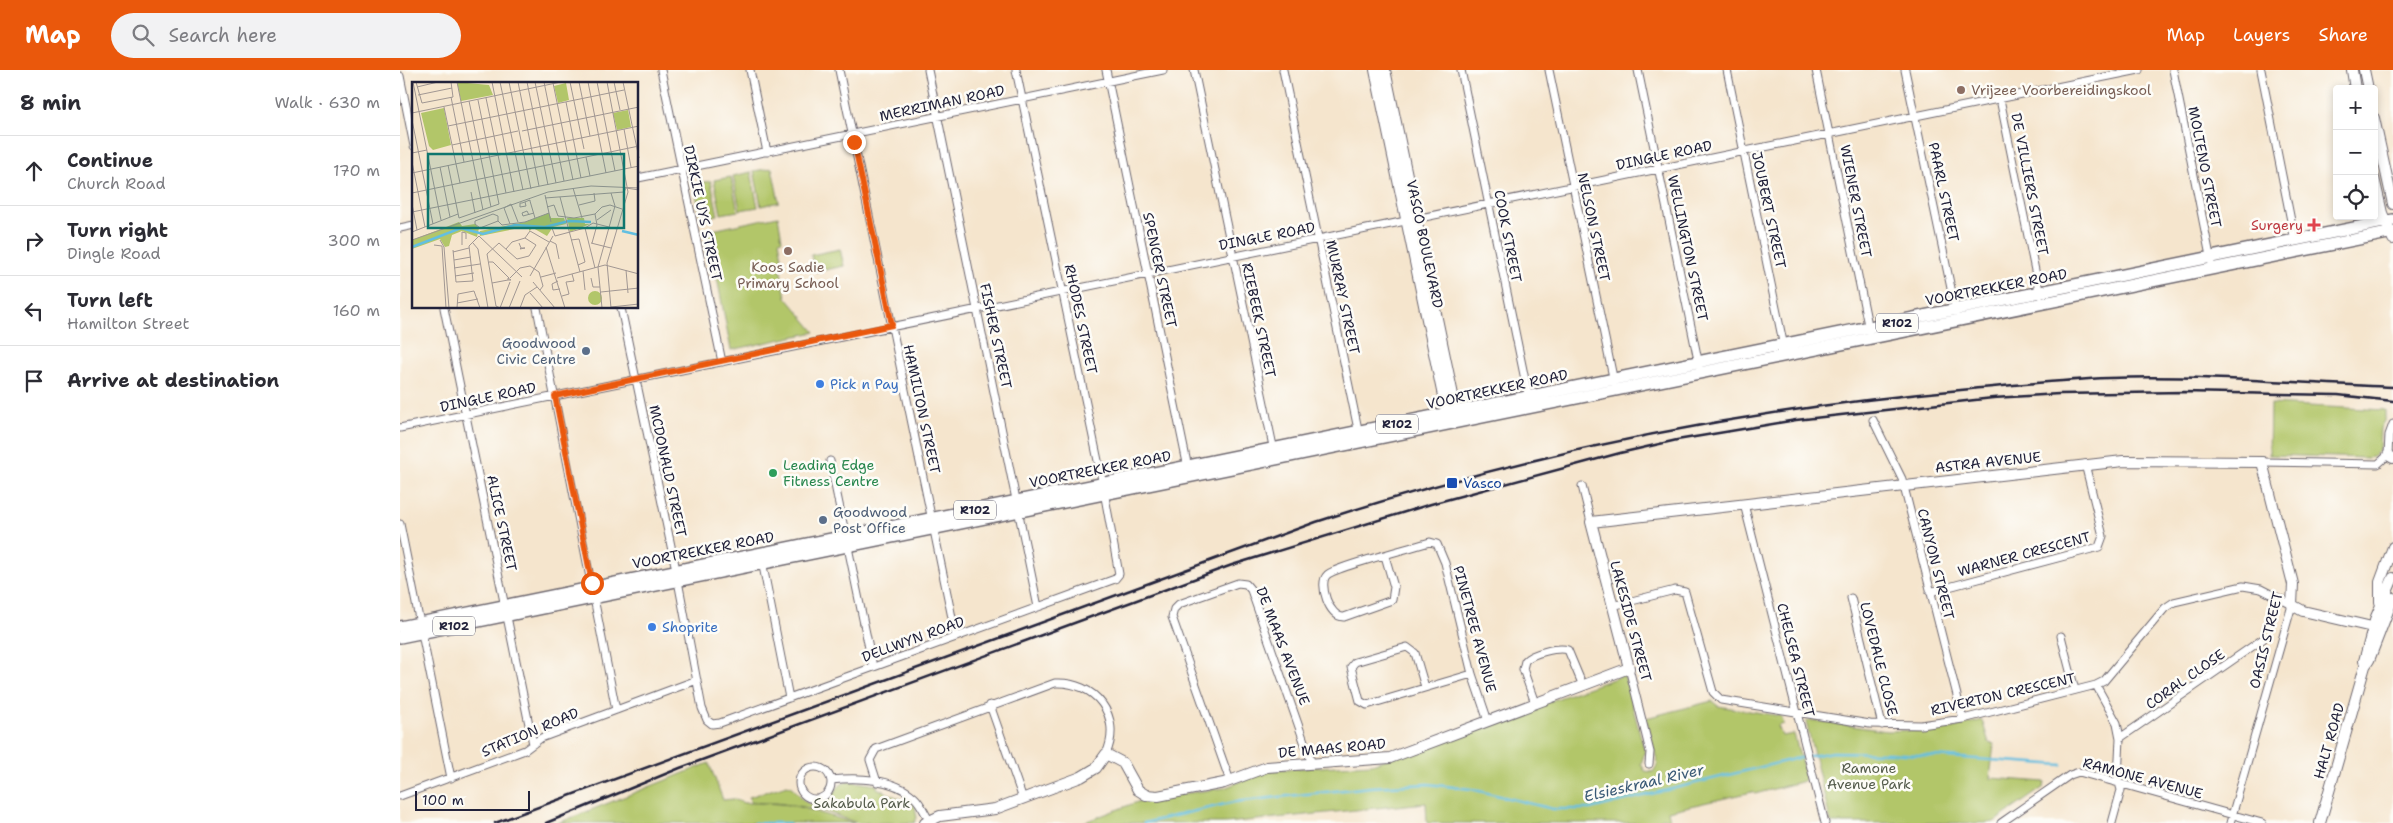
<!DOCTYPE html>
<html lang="en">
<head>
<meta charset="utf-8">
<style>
  :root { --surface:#fff; --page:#f2f2f3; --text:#2b2b33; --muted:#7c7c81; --line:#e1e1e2; --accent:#ea580c }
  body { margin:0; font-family:"Shantell Sans",sans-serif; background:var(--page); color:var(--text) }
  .controls { position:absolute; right:15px; top:15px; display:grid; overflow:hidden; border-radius:5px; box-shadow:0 2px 8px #0003 }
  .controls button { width:45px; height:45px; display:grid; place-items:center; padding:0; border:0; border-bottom:1px solid var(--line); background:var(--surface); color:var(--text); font:25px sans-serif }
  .scale { position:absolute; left:15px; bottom:12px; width:115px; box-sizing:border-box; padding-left:5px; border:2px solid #22223b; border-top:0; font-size:14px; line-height:18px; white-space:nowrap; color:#22223b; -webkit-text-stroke:4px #fdfcf7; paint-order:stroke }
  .stop { position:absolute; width:15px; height:15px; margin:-11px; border:4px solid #ea580c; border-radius:50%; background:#fff }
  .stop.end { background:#ea580c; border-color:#fff; box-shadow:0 1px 5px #0008 }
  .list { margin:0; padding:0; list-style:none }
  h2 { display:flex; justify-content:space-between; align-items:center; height:65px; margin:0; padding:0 20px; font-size:21px }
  h2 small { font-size:16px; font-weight:400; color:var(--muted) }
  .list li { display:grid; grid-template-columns:32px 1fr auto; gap:15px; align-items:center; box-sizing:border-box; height:70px; padding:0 20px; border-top:1px solid var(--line) }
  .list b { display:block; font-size:19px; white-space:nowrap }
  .list p { margin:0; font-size:16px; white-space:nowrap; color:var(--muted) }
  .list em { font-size:16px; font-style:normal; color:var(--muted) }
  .icon { flex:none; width:28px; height:28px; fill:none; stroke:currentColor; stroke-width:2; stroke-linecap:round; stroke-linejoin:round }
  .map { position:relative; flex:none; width:1993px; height:753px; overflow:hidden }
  header { display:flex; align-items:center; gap:30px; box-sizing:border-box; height:70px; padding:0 25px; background:var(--accent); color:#fff }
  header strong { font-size:24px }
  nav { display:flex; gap:28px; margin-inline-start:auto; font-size:18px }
  .search { width:350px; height:45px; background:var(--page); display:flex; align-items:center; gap:12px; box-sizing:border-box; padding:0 18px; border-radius:28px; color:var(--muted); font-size:19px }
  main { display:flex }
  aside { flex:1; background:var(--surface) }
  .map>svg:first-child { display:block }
  .green { fill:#b2c669; stroke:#6a7452 }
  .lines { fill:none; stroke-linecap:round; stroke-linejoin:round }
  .stream { stroke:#63bfe1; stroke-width:2.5 }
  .street-casing { stroke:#6c666e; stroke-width:9 }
  .secondary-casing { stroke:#6c666e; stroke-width:12 }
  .primary-casing { stroke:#6c666e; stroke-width:14 }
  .street { stroke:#fff; stroke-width:7 }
  .secondary { stroke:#fff; stroke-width:10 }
  .primary { stroke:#fff; stroke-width:11 }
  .rail { stroke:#22223b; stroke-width:2.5 }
  .route { stroke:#ea580c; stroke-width:6 }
  .education-dot { fill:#8d6e63; stroke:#fdfcf7; stroke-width:2 }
  .health-dot { fill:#e0444e; stroke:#fdfcf7; stroke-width:2 }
  .service-dot { fill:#5c6f8a; stroke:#fdfcf7; stroke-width:2 }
  .shop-dot { fill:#3f7fe0; stroke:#fdfcf7; stroke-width:2 }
  .leisure-dot { fill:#2e9e5b; stroke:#fdfcf7; stroke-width:2 }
  .transit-dot { fill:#1a4fb4; stroke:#fdfcf7; stroke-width:2 }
  .labels { text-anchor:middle; stroke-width:5; stroke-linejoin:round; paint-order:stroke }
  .shield { fill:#fdfcf7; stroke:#646373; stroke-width:1 }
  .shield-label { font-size:12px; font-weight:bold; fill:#22223b }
  .education-label { font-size:14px; fill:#785e54; stroke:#fdfcf7; text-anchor:start }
  .street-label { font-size:14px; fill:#22223b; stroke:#fdfcf7 }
  .health-label { font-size:14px; fill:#be3a42; stroke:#fdfcf7; text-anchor:end }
  .service-label { font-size:14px; fill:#4e5e75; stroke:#fdfcf7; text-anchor:end }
  .shop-label { font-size:14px; fill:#366cbe; stroke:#fdfcf7; text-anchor:start }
  .leisure-label { font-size:14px; fill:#27864d; stroke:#fdfcf7; text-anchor:start }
  .transit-label { font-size:14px; fill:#164399; stroke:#fdfcf7; text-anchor:start }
  .park-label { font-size:14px; fill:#545b4b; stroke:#fdfcf7 }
  .water-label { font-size:15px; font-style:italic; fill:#395975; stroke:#fdfcf7 }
  .inset-river { fill:none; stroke:#63bfe1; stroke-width:2.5 }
  .inset-road { fill:none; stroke:#a19793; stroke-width:1 }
  .view { fill:#0f766e; fill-opacity:0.15; stroke:#0f766e; stroke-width:2.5 }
  .inset-edge { fill:none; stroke:#22223b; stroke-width:2.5 }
</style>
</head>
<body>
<header>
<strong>Map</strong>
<div class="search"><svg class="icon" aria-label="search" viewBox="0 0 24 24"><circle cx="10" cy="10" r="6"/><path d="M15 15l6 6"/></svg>Search here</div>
<nav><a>Map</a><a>Layers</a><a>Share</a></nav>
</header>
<main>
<aside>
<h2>8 min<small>Walk · 630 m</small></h2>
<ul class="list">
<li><svg class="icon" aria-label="ahead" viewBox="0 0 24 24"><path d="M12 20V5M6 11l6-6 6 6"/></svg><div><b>Continue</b><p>Church Road</p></div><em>170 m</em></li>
<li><svg class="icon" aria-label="right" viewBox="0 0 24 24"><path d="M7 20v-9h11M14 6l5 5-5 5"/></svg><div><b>Turn right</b><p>Dingle Road</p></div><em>300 m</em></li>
<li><svg class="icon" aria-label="left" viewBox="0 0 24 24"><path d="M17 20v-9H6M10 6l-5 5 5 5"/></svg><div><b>Turn left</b><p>Hamilton Street</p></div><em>160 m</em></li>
<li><svg class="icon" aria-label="arrive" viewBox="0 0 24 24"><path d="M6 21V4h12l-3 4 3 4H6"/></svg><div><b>Arrive at destination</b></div></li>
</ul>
</aside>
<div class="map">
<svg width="1993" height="753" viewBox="0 0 1993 753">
  <rect width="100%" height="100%" fill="#fdfcf7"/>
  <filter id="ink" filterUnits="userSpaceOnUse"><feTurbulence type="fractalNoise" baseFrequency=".02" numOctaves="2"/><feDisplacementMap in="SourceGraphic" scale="10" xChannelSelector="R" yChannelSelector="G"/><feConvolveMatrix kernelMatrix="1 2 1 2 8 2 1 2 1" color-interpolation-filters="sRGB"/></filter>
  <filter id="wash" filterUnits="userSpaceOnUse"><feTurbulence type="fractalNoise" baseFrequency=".0096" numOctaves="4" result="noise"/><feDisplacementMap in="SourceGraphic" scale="20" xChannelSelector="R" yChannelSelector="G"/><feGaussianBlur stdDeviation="1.12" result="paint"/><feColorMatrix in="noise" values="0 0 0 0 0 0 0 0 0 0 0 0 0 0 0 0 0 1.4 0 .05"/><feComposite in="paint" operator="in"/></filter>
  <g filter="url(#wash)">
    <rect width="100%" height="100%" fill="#f5e5cd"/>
    <path class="green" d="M372 98 379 132 361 136 354 101Z
      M351 102 358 137 340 140 333 106Z
      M331 107 338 141 321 144 314 110Z
      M311 111 318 145 301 148 294 114Z
      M378 146 382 170 379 171 382 188 379 192 386 227 415 262 331 280 308 161Z
      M440 179 444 196 415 202 411 185Z
      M1870 334 1985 340V349L1980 358 1979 381 1973 387 1967 388 1869 385Z
      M1224 605 1245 682 1241 694 1245 701 1253 702 1258 694 1246 648 1312 631 1318 636 1381 646 1384 654 1378 656 1382 666 1394 664 1405 705 1404 711 1355 724 1352 722 1268 741 1270 751 1263 748 1256 753H1027L1026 733 826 753H682L745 729 824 718 869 700 972 694Z
      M1410 650 1487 661 1549 659 1582 650 1589 673 1594 674 1590 708 1645 712 1644 717 1594 752 1588 753H1431L1406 652Z
      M309 693 323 730 333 729 344 733H378L400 737 454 753H158Z
      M449 711 477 715V718L515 736 517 748 514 753H457L427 742 394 735 350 732 349 727 387 715C401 719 402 741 422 733 434 728 435 714 449 711Z"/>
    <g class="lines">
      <path class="stream" d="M354 753H389
        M744 753 834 732 971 717 1028 714 1071 719 1153 739H1190L1394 689 1433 682 1490 683 1662 695"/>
    </g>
  </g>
  <g filter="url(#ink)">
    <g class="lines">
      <defs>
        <path id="street" d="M261 0 322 292
          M350 0 367 82
          M439 0 556 567
          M528 0 638 537
          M706 0 788 398
          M794 0 874 381
          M883 0 959 364
          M1061 0 1129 329
          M1149 0 1214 312
          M1238 0 1299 295
          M1327 0 1384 277
          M1416 0 1469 260
          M1505 0 1556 242
          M1773 0 1811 191
          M1861 0 1895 171
          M0 6 14 76
          M1600 29 1640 225
          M238 108 763 0
          M0 158 14 155
          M44 238 133 674
          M137 238 216 640
          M221 238 275 495 302 638 307 650 312 654 320 653 715 509 719 504 701 405 616 0
          M1473 350 1502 409 1563 649
          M0 358 1739 0
          M430 391 473 597
          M1862 392 1978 394 1988 385 1989 365 1993 354
          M1182 416 1191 452
          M1344 434 1425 753
          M0 454 51 708
          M985 486 994 517 992 530 944 547C929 548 918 513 927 505 935 497 1014 477 1030 472L1037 474 1045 493 1072 604 1088 651
          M362 491 389 628
          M1530 522 1699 477 1703 466 1685 394
          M1451 528 1482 655
          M1212 536 1275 520 1285 522 1313 622 1321 630 1470 654 1521 655 1563 649 1696 615 1704 611 1765 538 1774 532 1843 516 1861 519 1892 535 1830 753
          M1661 566 1675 620
          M1229 598 1250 682 1249 694
          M1696 615 1717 653 1720 668 1718 709 1721 720 1712 753
          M1025 617 1015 583 1007 577 955 592 951 597 960 631 967 635 1072 604
          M1135 633 1123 599 1125 591C1132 583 1158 577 1168 580L1183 616
          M590 635 623 729
          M1720 668 1863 569
          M399 713a16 16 0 1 1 32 0a16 16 0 1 1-32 0Z
          M431 710C457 707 493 708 514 727 521 733 524 742 529 750
          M830 711 772 547 774 539 779 534 838 513 846 514 851 520 912 694
          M477 712 470 690 476 679 655 613C695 611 723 646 706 684
          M0 726 125 680 141 668 297 610
          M1601 753 1670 705 1679 702 1862 753"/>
        <path id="secondary" d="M975 0 1048 350
          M985 0 1058 349
          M1952 0 1955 19
          M1964 0 1968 19
          M1974 48 1993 134
          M1974 108 1982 143 1993 169
          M1988 385 1993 388
          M1980 532V512L1993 477
          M1964 591 1976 547 1993 508
          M525 753 540 746 595 739 681 707 696 698 706 684 723 693 738 720 746 725 758 726 824 713 867 697 990 688 1229 598 1191 452 1723 391 1862 392 1893 514 1892 535 1903 541 1972 557
          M1920 753 1965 596 1969 590 1993 528"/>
        <path id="primary" d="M0 557 1993 150
          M0 567 1993 162"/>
      </defs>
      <use href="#street" class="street-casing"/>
      <use href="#secondary" class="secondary-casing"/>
      <use href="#primary" class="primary-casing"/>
      <use href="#street" class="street"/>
      <use href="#secondary" class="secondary"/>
      <use href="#primary" class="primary"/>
      <path class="rail" d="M95 753 916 452C1130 382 1346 339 1571 319 1616 315 1662 310 1708 308 1802 305 1898 313 1993 317
        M146 753 280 698 832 495 1031 434 1220 383 1277 370 1396 350 1593 328 1659 324 1783 322 1938 325 1993 331"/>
    </g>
  </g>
  <g class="lines" filter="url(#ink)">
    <path class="route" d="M192 513 155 326 492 255 454 72"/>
  </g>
  <g class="education-dot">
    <circle cx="1561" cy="20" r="5"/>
    <circle cx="388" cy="181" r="5"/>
  </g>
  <path class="health-dot" d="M1911.5 147.5h5v5h5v5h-5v5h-5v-5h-5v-5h5z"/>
  <g class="service-dot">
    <circle cx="186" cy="281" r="5"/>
    <circle cx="423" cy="450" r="5"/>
  </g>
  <g class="shop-dot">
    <circle cx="420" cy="314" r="5"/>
    <circle cx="252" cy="557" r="5"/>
  </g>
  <circle class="leisure-dot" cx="373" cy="403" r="5"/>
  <rect class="transit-dot" x="1046" y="407" width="12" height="12" rx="2.5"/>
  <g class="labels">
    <g class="shield">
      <rect x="1476" y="243.5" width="42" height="19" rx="4"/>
      <rect x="976" y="344.5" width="42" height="19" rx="4"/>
      <rect x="554" y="430.5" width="42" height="19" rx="4"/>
      <rect x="33" y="546.5" width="42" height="19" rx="4"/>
    </g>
    <g class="shield-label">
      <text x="1497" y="257">R102</text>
      <text x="997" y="358">R102</text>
      <text x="575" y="444">R102</text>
      <text x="54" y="560">R102</text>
    </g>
    <g class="education-label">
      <text x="1571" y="25">Vrijzee Voorbereidingskool</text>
      <text x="388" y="202" text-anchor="middle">Koos Sadie<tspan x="388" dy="16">Primary School</tspan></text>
    </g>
    <g class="street-label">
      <text transform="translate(542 33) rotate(-12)" y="5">MERRIMAN ROAD</text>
      <text transform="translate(1264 85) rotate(-12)" y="5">DINGLE ROAD</text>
      <text transform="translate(1805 97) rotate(79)" y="5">MOLTENO STREET</text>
      <text transform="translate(1630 114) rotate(79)" y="5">DE VILLIERS STREET</text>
      <text transform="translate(1544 122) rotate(78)" y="5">PAARL STREET</text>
      <text transform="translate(1456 131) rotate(79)" y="5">WIENER STREET</text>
      <text transform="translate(1369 140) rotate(78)" y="5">JOUBERT STREET</text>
      <text transform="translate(303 143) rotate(78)" y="5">DIRKIE UYS STREET</text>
      <text transform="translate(1194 157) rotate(78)" y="5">NELSON STREET</text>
      <text transform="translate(867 166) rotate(-11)" y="5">DINGLE ROAD</text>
      <text transform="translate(1108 166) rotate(79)" y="5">COOK STREET</text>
      <text transform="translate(1025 174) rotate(78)" y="5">VASCO BOULEVARD</text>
      <text transform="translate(1288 178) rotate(78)" y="5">WELLINGTON STREET</text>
      <text transform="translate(760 200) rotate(78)" y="5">SPENCER STREET</text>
      <text transform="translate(1596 217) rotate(-11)" y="5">VOORTREKKER ROAD</text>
      <text transform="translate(943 227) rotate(78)" y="5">MURRAY STREET</text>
      <text transform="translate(681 249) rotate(78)" y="5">RHODES STREET</text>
      <text transform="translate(859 250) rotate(78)" y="5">RIEBEEK STREET</text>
      <text transform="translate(596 266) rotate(78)" y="5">FISHER STREET</text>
      <text transform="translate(1097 319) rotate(-12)" y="5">VOORTREKKER ROAD</text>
      <text transform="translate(88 327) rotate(-12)" y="5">DINGLE ROAD</text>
      <text transform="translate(522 339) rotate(78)" y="5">HAMILTON STREET</text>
      <text transform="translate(1588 392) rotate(-6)" y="5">ASTRA AVENUE</text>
      <text transform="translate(700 399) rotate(-11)" y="5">VOORTREKKER ROAD</text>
      <text transform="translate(268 401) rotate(78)" y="5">MCDONALD STREET</text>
      <text transform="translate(102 453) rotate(78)" y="5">ALICE STREET</text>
      <text transform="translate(303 480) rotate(-11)" y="5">VOORTREKKER ROAD</text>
      <text transform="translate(1624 484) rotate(-15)" y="5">WARNER CRESCENT</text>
      <text transform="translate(1536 494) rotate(76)" y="5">CANYON STREET</text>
      <text transform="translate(1231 551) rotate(75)" y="5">LAKESIDE STREET</text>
      <text transform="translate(1075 559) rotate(75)" y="5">PINETREE AVENUE</text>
      <text transform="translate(513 569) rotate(-20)" y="5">DELLWYN ROAD</text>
      <text transform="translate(1866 570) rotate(-76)" y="5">OASIS STREET</text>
      <text transform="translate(883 576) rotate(69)" y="5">DE MAAS AVENUE</text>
      <text transform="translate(1479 589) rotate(76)" y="5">LOVEDALE CLOSE</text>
      <text transform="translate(1396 590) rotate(76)" y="5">CHELSEA STREET</text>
      <text transform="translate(1785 609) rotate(-35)" y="5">CORAL CLOSE</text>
      <text transform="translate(1603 624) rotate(-13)" y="5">RIVERTON CRESCENT</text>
      <text transform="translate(130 662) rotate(-23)" y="5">STATION ROAD</text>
      <text transform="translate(1929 671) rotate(-74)" y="5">HALT ROAD</text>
      <text transform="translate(932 678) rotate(-5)" y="5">DE MAAS ROAD</text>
      <text transform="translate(1743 708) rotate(15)" y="5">RAMONE AVENUE</text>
    </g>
    <g class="health-label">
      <text x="1903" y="160">Surgery</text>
    </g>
    <g class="service-label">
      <text x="176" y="278">Goodwood<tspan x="176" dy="16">Civic Centre</tspan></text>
      <text x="433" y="447" text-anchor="start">Goodwood<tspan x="433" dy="16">Post Office</tspan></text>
    </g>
    <g class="shop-label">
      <text x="430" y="319">Pick n Pay</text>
      <text x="262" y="562">Shoprite</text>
    </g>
    <g class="leisure-label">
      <text x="383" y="400">Leading Edge<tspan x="383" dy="16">Fitness Centre</tspan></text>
    </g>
    <g class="transit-label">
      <text x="1063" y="418">Vasco</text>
    </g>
    <g class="park-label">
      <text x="1469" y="703">Ramone<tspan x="1469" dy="16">Avenue Park</tspan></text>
      <text x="462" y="738">Sakabula Park</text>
    </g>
    <g class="water-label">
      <text transform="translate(1244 713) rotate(-13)" y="5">Elsieskraal River</text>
    </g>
  </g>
  <g transform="translate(12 12)">
    <rect width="226" height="226" fill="#f5e5cd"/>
    <path d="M45 0 77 3 81 13 49 19ZM154 1 157 18 146 21 142 4ZM32 26 39 63 21 68 17 64 9 31ZM216 28 219 45 205 48 201 31ZM137 131 139 136H152L154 142 141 145 135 154 121 146 117 149V144L68 154V149L113 140ZM155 136H172L173 142H178L158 150ZM47 140 50 144 63 142 67 146 65 155 50 149 40 153 37 164 33 165 28 157 0 167V158ZM176 216a7 7 0 1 1 14 0a7 7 0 1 1-14 0Z" fill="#b2c669"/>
    <path class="inset-river" d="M210 149 227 153M0 165 49 146 71 152 103 143 133 145 157 139 179 140"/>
    <path class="inset-road" d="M1 0 29 138M4 0 10 21 41 15 39 0M45 0 71 128M80 0 102 110M88 0 111 108M97 0 119 107M106 0 127 104M115 0 136 103M123 0 144 101M132 0 152 99M158 0 172 67M167 0 178 54M176 0 194 91M185 0 203 89M195 0 216 110 195 181 199 226M202 0 208 28M211 0 227 76M141 1 161 98M5 5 26 0M6 13 40 6M39 15 52 80M74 16 94 111M57 19 79 125M154 20 169 96M32 25 48 101M0 31 149 0M0 38 21 142M36 44 212 8M212 47 219 85M110 49 227 25M40 63 106 49M0 71 15 68M174 75 178 94M0 80 13 145M36 83 47 136 87 122 66 18M28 85 38 135M0 91 227 44M161 106 170 136M59 110 63 131M212 110 214 106 227 108M0 111 227 64M133 113 139 140M148 115 168 190M133 116 212 110M113 120 114 124 108 125V121H110L118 118V119L123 136M0 122 5 148M167 123 183 119 182 111M135 125 142 123 146 134 162 136 183 132 190 125 198 123 210 127M0 130 227 84M117 133 115 129 110 131 111 134 122 131M185 138 199 128M86 139 90 143 113 140 137 131M63 142V139L81 132 86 134V139M63 142 68 146 86 139M98 142 92 126 99 122 106 140M140 146 143 154 173 146 181 141 205 147M173 146 183 186M0 150 46 132M67 154 110 195M0 158 136 110 179 104 227 106M28 158 32 165 37 226M159 158 167 157 173 180 166 183M138 159 144 162 147 177M61 161 66 167 76 226M107 161 109 166H113L108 167 109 166M179 161 199 166M180 161 185 143 183 132M22 163 30 164 34 226M50 163V150L54 151V157M134 165 153 226M94 167 100 160 113 156 118 149 137 160M41 168 44 200 61 199 57 164 67 154M41 170 57 166M42 178 59 175M77 180H81L97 196M186 185 203 124 199 111M186 185 190 226M42 186 68 182M214 188 216 211M171 189 173 208M43 194 62 191M118 194 141 154M129 195 144 191M98 196 108 186 118 184 127 190 131 204 128 208M145 196 193 183 227 192M179 196 181 205H188M146 199 140 202 141 208 148 207M121 200 143 226M80 201 96 198V196L99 198H96M189 210 227 206M118 211 131 226M150 214 157 212 154 200 162 199 160 192M45 221 66 217M199 225 227 222M45 226 46 212 62 209 68 226M88 226 84 224 75 172 87 161 105 177 117 174 124 163 113 156M88 226 98 200M97 226 108 199M108 226 113 213 125 205"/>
    <path class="view" d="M16 72H212V146H16Z"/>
    <rect width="226" height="226" class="inset-edge"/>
  </g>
</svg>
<div class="controls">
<button>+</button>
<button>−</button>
<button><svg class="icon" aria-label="locate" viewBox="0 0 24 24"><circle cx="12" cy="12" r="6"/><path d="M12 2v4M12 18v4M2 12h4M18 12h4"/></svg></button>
</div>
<div class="scale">100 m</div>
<div class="stop" style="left:192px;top:513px"></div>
<div class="stop end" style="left:454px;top:72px"></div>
</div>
</main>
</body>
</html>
